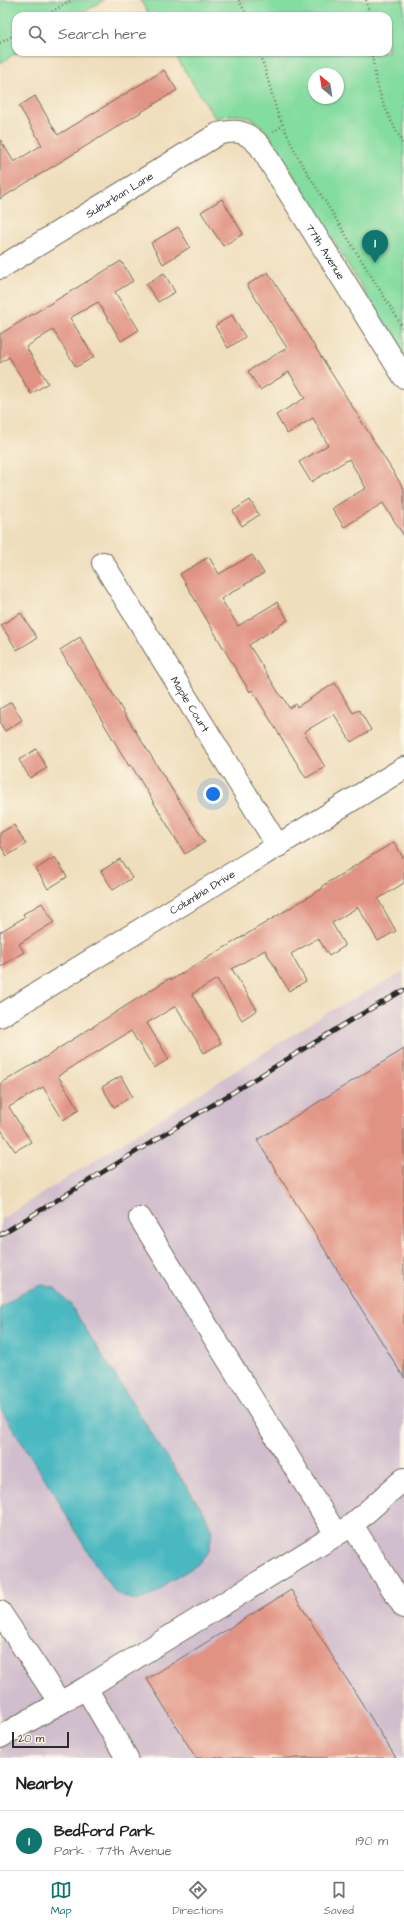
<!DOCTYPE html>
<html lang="en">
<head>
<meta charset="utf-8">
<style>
  :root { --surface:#fff; --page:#f2f2f2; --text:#222; --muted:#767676; --line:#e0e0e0; --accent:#0f766e }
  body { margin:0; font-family:"Architects Daughter",sans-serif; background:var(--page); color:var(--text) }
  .compass { position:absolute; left:308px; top:68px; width:36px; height:36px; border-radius:50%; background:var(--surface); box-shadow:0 1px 3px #0004; rotate:330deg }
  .scale { position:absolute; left:12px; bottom:10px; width:57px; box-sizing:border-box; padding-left:4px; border:2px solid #2b2b2b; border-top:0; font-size:11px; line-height:14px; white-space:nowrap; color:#2b2b2b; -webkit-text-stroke:3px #fcf5e5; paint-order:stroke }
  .you { position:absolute; left:213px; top:794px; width:14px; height:14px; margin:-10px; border:3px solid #fff; border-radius:50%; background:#1a73e8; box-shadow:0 0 0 6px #1a73e833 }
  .badge { display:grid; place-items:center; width:26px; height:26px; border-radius:50%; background:var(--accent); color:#fff; font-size:13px; font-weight:700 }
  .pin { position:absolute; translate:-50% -33px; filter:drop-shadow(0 1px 2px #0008) }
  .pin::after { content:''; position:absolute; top:21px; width:14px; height:12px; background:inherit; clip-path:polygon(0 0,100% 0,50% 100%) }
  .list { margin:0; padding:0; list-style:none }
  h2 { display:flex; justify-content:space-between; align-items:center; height:52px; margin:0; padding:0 16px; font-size:17px }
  h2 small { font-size:13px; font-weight:400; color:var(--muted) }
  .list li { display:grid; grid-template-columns:26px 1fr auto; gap:12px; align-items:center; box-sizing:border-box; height:60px; padding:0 16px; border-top:1px solid var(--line) }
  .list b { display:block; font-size:15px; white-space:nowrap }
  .list p { margin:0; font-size:13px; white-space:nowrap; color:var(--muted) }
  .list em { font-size:13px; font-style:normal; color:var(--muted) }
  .icon { flex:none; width:22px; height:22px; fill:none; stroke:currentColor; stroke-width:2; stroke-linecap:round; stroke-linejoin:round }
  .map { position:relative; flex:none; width:404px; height:1758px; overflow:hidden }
  .search { position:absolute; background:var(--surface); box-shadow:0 1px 3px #0004; left:12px; right:12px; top:12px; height:44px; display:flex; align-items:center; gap:10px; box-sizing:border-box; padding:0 14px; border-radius:12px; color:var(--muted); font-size:15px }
  .sheet { height:112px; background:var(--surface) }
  nav { display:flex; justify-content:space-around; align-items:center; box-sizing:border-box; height:56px; border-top:1px solid var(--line); background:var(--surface); font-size:11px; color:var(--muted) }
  nav a { display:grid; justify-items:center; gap:2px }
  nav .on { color:var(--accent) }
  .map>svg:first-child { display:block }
  .industrial { fill:#d0bdcd }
  .green { fill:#83dca0; stroke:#578466; fill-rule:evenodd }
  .water { fill:#49b8c1; stroke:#3a7276 }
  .building { fill:#e19383 }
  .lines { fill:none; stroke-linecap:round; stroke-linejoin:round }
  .minor-casing { stroke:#706a5e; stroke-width:24 }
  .path { stroke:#706a5e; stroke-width:2.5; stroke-dasharray:1 3; stroke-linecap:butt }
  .minor { stroke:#fff; stroke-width:22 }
  .rail-casing { stroke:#2b2b2b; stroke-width:4.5 }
  .rail { stroke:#fcf5e5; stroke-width:3; stroke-dasharray:9; stroke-linecap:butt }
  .labels { text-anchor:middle; stroke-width:3; stroke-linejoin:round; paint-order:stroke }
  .street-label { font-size:11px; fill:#2b2b2b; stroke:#fcf5e5 }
</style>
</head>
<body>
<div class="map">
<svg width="404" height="1758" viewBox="0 0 404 1758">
  <rect width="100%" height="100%" fill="#fcf5e5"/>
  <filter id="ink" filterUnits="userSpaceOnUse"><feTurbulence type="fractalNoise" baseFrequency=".025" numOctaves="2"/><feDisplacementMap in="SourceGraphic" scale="8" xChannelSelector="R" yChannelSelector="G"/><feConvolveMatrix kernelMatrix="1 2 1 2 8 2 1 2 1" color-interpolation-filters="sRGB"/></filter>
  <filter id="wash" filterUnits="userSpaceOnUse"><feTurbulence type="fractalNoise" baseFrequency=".012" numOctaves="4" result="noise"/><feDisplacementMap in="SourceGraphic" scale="16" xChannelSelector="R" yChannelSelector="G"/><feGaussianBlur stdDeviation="0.9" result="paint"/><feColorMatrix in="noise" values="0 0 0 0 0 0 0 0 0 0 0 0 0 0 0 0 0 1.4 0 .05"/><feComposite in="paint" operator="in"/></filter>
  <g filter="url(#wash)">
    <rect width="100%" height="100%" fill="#efdebc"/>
    <path class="industrial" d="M404 972V1758H0V1220L327 1013Z"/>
    <path class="green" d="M0 0H104L78 16H16V52H18L0 63Z
      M140 0H404V357L268 133C252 114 239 112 215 118L173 52H388V16H150ZM314 74H338V98H314Z"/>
    <path class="water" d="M42 1285 55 1288 70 1304 160 1447 205 1514 212 1532 209 1551 197 1565 169 1582 155 1594 136 1601 116 1593 101 1573 75 1531 56 1496 0 1408V1308L23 1292Z"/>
    <g id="blocks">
      <path class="building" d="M164 70 177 90 0 199V139L14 162 42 145 19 106 35 96 58 135Z
        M222 199 243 234 223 246 201 212Z
        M178 227 190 247 163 264 151 243Z
        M121 261 133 281 115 292 139 330 121 341 98 302 70 318 94 357 76 367 53 330 26 347 48 383 31 394 9 357 0 363V334Z
        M268 272 404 489V536L383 503 344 527 332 508 366 488 349 459 311 482 299 462 328 445 313 418 287 434 276 415 305 398 289 372 260 390 248 371 287 348 247 285Z
        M164 273 175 292 158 302 146 284Z
        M232 315 245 337 228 348 215 326Z
        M250 500 259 515 242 526 233 511Z
        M252 555 264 573 221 599 238 626 277 602 288 620 249 645 282 698 283 697 289 708 296 704 297 707 335 683 353 713 359 710 371 730 351 742 334 714 304 732 325 767 306 778 252 690 250 692 234 666 180 574 209 557 219 574Z
        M21 613 37 638 17 650 1 625Z
        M80 637 121 708 205 842 185 854 131 765 129 766 60 650Z
        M11 702 22 720 5 731 0 723V709Z
        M36 749 47 768 30 778 19 760Z
        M14 825 26 844 7 856 0 845V833Z
        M394 842 404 859V883L378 899 396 931 378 941 358 907 332 923 345 946 329 956 318 938 291 954 306 981 289 991 265 950 232 969 257 1010 242 1020 217 979 192 994 221 1043 204 1053 176 1006 147 1023 169 1059 154 1068 131 1031 58 1076 79 1110 63 1120 43 1087 9 1107 31 1142 15 1151 0 1128V1084L56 1051V1050L170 978 171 980 323 888 322 886Z
        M55 857 67 877 48 889 36 869Z
        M120 859 132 878 113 890 101 871Z
        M42 903 54 922 19 944 24 952 0 967V932L25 917 23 914Z
        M404 1049V1378L257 1140Z
        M121 1076 132 1096 114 1107 102 1087Z
        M291 1590 396 1758H196L147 1679Z"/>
    </g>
  </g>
  <g filter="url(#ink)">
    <use href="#blocks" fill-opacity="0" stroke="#706a5e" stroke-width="1"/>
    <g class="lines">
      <defs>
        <g id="minor">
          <path id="s1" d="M0 268 218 134C237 129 246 131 260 146L404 377"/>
          <path id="s2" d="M103 563 278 846"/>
          <path id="s3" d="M0 1016 404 768"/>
          <path d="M140 1218 336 1534"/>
          <path d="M352 1525 404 1479"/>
          <path d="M0 1612 60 1703"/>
          <path d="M86 1688 127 1758"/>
          <path d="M0 1737 86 1688 352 1525 404 1607"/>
        </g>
      </defs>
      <use href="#minor" class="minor-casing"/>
      <path class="path" d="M239 0 247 16
        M366 0 370 16
        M45 16 71 0
        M0 43 16 34
        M258 52 264 66 277 112 297 156 404 329
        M372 52C375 89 386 113 404 145
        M273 132 282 126"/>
      <use href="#minor" class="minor"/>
      <defs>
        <path id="rail" d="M0 1235 351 1020 404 990"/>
      </defs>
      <use href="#rail" class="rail-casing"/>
      <use href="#rail" class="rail"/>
    </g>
  </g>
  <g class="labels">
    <g class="street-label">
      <text dy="4" stroke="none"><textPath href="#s1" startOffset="140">Suburban Lane</textPath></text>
      <text dy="4" stroke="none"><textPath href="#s1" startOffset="427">77th Avenue</textPath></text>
      <text dy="4" stroke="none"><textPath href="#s2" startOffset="166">Maple Court</textPath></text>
      <text dy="4" stroke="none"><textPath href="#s3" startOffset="237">Columbia Drive</textPath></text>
    </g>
  </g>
</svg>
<svg class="compass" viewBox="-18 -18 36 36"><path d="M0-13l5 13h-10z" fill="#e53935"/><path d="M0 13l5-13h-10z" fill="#767676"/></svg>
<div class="scale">20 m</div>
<div class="you"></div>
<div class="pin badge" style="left:375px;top:263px">1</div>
<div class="search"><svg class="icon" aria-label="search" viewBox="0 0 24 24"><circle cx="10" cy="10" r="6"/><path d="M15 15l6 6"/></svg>Search here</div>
</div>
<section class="sheet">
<h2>Nearby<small></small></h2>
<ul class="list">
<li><span class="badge">1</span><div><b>Bedford Park</b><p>Park · 77th Avenue</p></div><em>190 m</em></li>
</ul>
</section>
<nav>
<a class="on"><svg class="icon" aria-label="map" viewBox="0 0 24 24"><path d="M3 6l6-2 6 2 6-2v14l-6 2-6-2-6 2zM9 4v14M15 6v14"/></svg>Map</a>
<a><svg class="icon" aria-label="directions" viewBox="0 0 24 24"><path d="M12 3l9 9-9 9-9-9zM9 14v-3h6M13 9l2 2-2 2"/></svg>Directions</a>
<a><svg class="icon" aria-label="saved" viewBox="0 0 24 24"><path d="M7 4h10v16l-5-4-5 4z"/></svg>Saved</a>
</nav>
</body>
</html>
